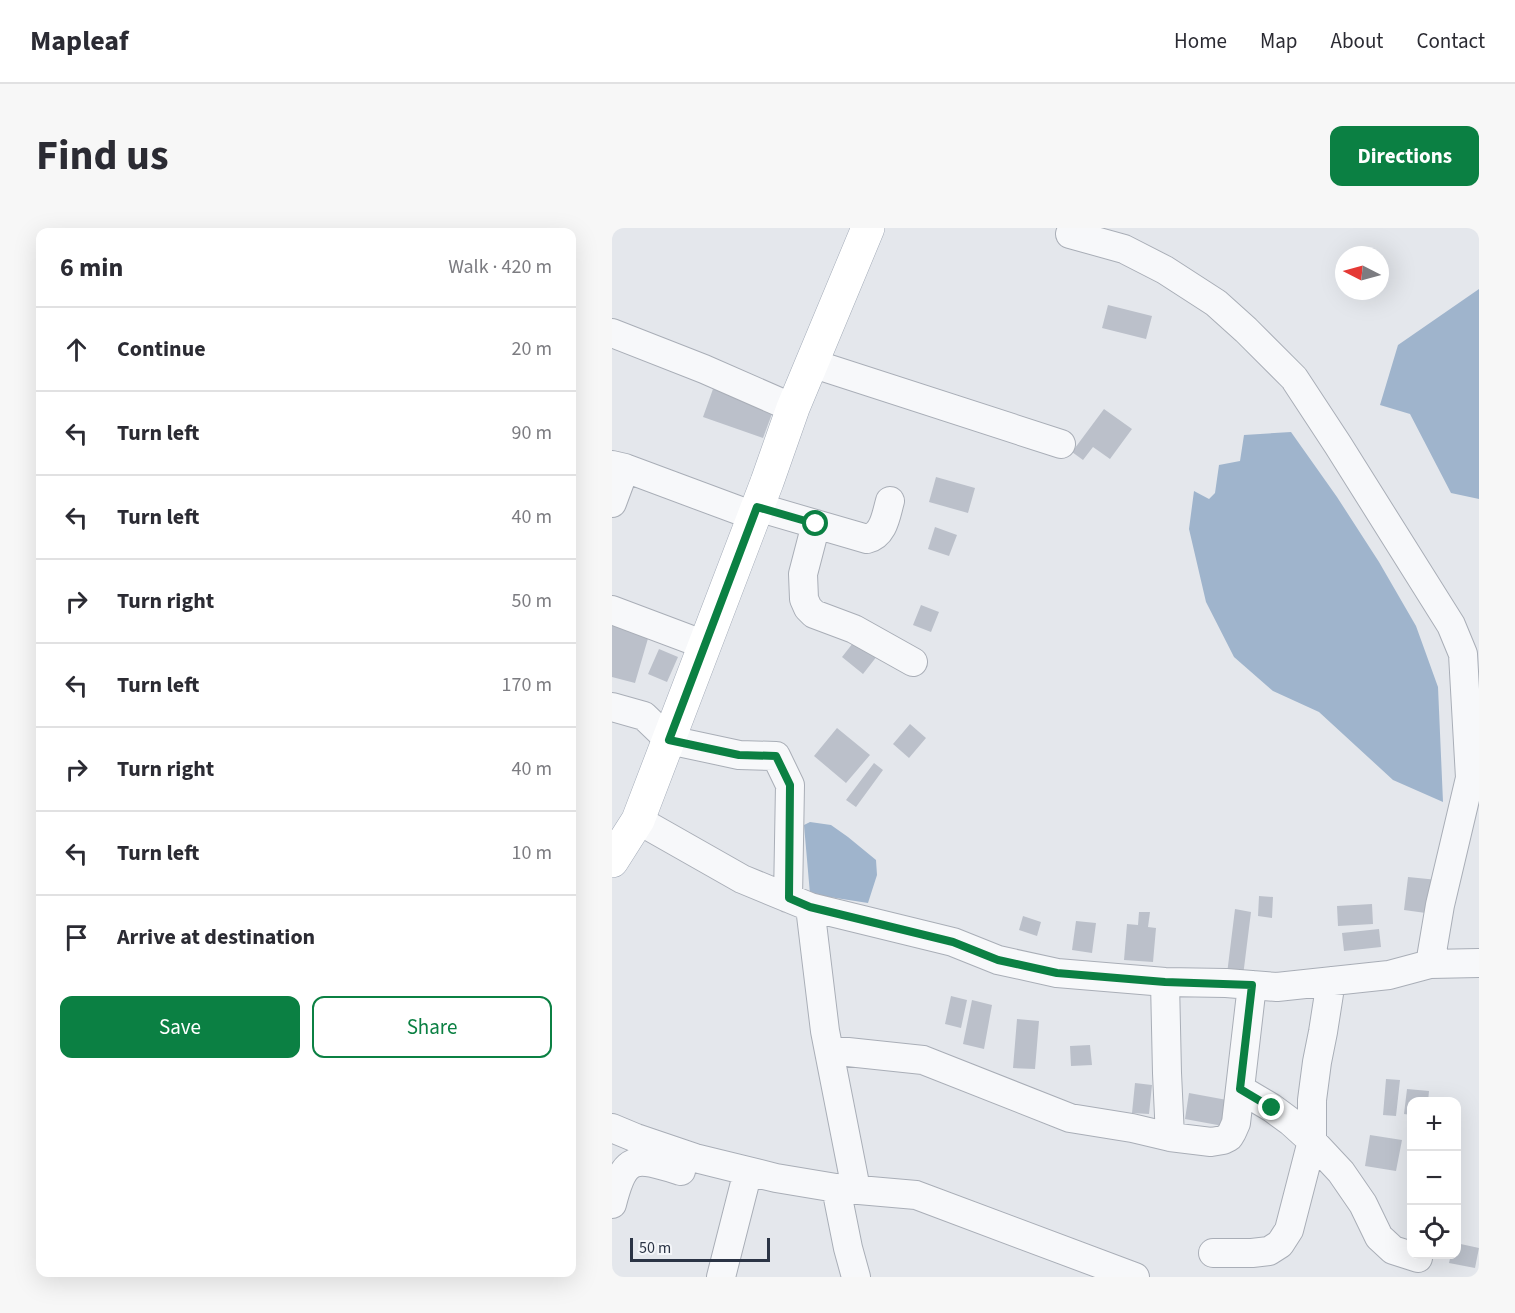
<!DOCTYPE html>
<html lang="en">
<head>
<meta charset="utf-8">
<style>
  :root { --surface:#fff; --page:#f7f7f7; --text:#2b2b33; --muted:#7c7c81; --line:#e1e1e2; --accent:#0b8043 }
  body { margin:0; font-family:"Source Sans 3",sans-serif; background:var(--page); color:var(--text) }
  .controls { position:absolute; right:18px; bottom:18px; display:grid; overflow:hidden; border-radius:12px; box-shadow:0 6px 24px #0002 }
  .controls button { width:54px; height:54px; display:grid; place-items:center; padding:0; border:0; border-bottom:2px solid var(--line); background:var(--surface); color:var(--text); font:30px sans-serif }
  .compass { position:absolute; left:723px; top:18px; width:54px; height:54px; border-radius:50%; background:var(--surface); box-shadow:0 6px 24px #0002; rotate:276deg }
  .scale { position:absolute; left:18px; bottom:15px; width:140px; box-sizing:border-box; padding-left:6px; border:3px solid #2b3445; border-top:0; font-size:16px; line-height:21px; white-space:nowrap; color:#2b3445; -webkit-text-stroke:4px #f4f6f9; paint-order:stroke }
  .stop { position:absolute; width:18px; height:18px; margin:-14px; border:4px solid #0b8043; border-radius:50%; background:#fff }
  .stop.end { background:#0b8043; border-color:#fff; box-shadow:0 2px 6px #0008 }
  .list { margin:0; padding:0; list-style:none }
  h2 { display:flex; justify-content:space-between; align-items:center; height:78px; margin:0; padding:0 24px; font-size:26px }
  h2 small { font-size:20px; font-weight:400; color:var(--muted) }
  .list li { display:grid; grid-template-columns:39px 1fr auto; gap:18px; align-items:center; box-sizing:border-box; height:84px; padding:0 24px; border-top:2px solid var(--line) }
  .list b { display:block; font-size:22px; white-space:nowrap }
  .list em { font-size:20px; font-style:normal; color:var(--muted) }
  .actions { display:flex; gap:12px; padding:18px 24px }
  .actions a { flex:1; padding:14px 0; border:2px solid var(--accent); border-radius:12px; text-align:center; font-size:21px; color:var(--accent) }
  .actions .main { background:var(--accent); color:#fff }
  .icon { flex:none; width:33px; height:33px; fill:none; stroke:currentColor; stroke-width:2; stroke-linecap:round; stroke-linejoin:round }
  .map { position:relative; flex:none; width:867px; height:1049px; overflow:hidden; border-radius:12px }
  header { display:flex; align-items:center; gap:36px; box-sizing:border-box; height:84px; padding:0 30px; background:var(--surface); border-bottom:2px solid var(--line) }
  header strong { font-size:28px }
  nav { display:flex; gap:33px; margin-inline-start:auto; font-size:21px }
  .intro { display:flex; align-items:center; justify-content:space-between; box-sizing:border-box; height:144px; padding:0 36px }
  h1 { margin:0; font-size:42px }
  .button { padding:15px 27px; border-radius:12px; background:var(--accent); color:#fff; font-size:21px; font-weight:700 }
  main { display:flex; gap:36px; padding:0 36px }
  aside { flex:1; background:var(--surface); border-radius:12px; box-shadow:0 6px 24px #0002 }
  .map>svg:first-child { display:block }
  .water { fill:#9fb4cc }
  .building { fill:#bbc0ca }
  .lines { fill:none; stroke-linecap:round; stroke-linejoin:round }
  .minor-casing { stroke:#a9aeb7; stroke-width:30 }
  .major-casing { stroke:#a3abb8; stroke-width:34 }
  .minor { stroke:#f7f8fa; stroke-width:28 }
  .major { stroke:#fff; stroke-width:33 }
  .route { stroke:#0b8043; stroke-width:8 }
</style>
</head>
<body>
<header>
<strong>Mapleaf</strong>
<nav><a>Home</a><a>Map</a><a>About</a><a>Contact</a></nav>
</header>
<div class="intro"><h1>Find us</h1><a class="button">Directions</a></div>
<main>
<aside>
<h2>6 min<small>Walk · 420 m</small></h2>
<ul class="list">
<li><svg class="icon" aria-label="ahead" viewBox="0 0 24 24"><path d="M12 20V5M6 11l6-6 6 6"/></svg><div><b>Continue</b></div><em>20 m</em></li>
<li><svg class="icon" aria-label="left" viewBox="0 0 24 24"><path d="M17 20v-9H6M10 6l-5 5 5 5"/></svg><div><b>Turn left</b></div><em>90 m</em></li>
<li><svg class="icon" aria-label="left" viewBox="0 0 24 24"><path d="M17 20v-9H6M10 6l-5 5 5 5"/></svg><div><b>Turn left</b></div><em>40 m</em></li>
<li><svg class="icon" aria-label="right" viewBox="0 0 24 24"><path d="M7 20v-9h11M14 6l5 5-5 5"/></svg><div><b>Turn right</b></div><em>50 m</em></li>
<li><svg class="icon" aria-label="left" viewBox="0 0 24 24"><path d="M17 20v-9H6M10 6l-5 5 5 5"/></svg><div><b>Turn left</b></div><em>170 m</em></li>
<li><svg class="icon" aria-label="right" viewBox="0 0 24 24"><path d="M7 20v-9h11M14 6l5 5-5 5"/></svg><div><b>Turn right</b></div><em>40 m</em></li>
<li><svg class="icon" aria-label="left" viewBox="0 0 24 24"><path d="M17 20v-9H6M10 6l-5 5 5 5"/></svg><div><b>Turn left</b></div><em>10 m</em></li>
<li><svg class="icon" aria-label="arrive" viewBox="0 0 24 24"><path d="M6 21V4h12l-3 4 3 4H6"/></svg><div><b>Arrive at destination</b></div></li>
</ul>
<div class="actions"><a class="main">Save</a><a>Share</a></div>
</aside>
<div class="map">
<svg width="867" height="1049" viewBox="0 0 867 1049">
  <rect width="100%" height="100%" fill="#e4e7ec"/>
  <path class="water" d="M867 61V271L839 265 798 186 768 177 786 117Z
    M679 204 725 269 767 334 804 398 826 459 831 574 781 552 707 484 661 463 622 429 594 374 577 301 582 263 597 271 603 265 607 237 628 233 632 207Z
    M198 594 219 597 236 609 264 632 265 647 256 675 198 666 192 597Z"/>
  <path class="building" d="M496 77 540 88 534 111 490 100Z
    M101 161 161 183 151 210 91 189Z
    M492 181 520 201 498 231 481 219 471 232 460 224Z
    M324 249 363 260 356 285 317 274Z
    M323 299 345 307 337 328 316 321Z
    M309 377 327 384 319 404 301 397Z
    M0 397 37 407 23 455 0 449Z
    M248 406 269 423 251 446 230 429Z
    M47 421 66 429 55 454 36 446Z
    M298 496 314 510 297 530 281 516Z
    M225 500 258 527 234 555 202 528Z
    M262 535 271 542 244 579 234 572Z
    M796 649 826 652 821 686 792 682Z
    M647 668 661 669 660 690 646 688Z
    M760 676 761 696 726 698 725 678Z
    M623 681 639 684 631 748 615 746Z
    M527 684H538L536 699 544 700 541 734 512 732 515 696 526 697Z
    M411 688 429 694 425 708 407 702Z
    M464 693 484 695 480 725 460 722Z
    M767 701 769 719 732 723 730 705Z
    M339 768 355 772 349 800 333 796Z
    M360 772 380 777 372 821 351 816Z
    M405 791 427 793 423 841 401 840Z
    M478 817 480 837 459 838 458 818Z
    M774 851 788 852 784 888 771 887Z
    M523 855 540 857 537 886 520 885Z
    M795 861 817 863 816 874H800V887L792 886Z
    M577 865 615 872 611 898 573 891Z
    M758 907 790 912 784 943 753 938Z
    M844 1015 867 1020 863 1040 837 1035 839 1026H844Z"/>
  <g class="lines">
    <defs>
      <path id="minor" d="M458 6 512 21 553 42 604 75 634 102 682 150 726 217 839 397 851 426 858 550 828 677 818 736
        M0 105 92 141 181 180
        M199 135 449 216
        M0 237 13 240 0 275
        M13 240 142 288
        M145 279 255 311C272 307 274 287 278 273
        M204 296 191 346 192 371 196 380 202 386 242 401 301 434
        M0 382 93 417
        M0 479 32 488 57 512 127 527 164 528 178 557 176 670
        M26 592 130 651 198 679 341 714 386 732 445 745 553 754 614 755 665 759 777 747 818 736 867 735
        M198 679 213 803 244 961
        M553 754 555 845 558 909
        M217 822 311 832 458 890 520 900 558 909 599 914 611 912 617 909 620 904 624 895 640 757
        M628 861 660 880 679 894 700 913 729 944 751 976 767 1009 781 1022 806 1030
        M0 900 24 910 83 930 164 950 224 960 304 967 523 1049
        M224 960 236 1020 244 1049
        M0 976C13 925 23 929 69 943
        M601 1025H640L657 1023 668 1016 677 1002 700 913V872L705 834 711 804 719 753
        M109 1049 136 943"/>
      <path id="major" d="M0 633 26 592 155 254 181 180 256 0"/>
    </defs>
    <use href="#minor" class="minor-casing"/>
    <use href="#major" class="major-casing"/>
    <use href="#minor" class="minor"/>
    <use href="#major" class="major"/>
  </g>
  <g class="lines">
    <path class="route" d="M204 296 145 279 57 512 127 527 164 528 178 557 177 670 198 679 341 714 386 732 445 745 553 754 640 757 628 861 660 880"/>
  </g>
</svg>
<div class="controls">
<button>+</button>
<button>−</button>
<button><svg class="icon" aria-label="locate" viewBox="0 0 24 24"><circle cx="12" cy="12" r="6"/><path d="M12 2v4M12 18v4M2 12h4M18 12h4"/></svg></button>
</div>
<svg class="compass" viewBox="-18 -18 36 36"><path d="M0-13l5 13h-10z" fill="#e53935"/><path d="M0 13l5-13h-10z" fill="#7c7c81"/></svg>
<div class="scale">50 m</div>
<div class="stop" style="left:204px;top:296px"></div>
<div class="stop end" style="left:660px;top:880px"></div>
</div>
</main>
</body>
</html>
